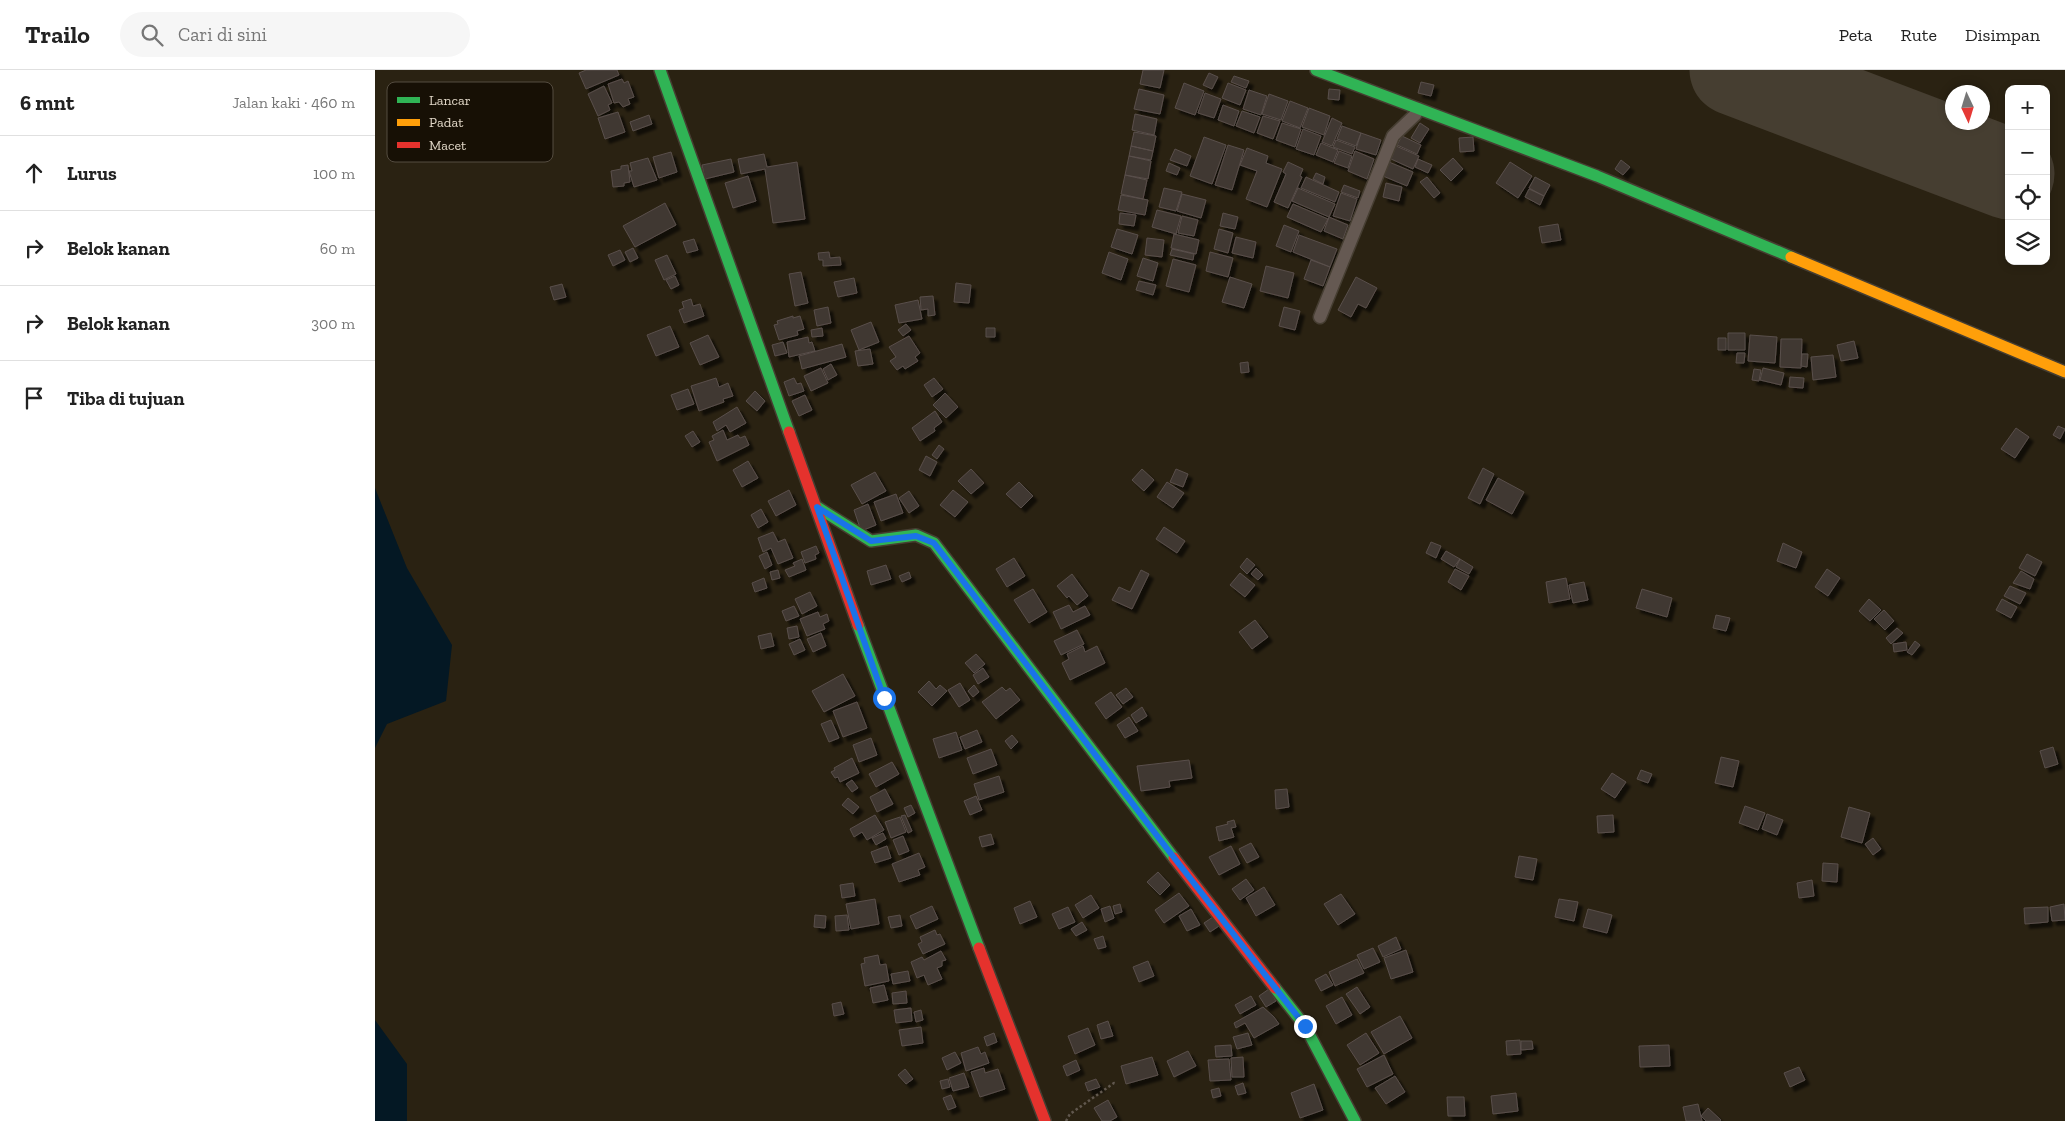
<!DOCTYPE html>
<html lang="id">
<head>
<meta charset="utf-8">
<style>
  :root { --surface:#fff; --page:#f6f6f6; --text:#222; --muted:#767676; --line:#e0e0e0 }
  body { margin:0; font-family:"Zilla Slab",serif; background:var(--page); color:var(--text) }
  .controls { position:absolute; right:15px; top:15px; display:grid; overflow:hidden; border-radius:10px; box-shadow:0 2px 8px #0003 }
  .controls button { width:45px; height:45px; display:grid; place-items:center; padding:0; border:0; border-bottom:1px solid var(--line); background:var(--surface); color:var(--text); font:25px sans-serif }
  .compass { position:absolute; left:1570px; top:15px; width:45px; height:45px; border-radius:50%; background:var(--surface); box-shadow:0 2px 8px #0003; rotate:176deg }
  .stop { position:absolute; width:15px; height:15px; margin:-11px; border:4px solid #1a73e8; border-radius:50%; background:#fff }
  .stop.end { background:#1a73e8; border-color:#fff; box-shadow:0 1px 5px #0008 }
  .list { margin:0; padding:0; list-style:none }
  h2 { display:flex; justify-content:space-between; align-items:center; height:65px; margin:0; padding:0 20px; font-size:21px }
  h2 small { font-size:16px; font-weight:400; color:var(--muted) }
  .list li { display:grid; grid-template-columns:32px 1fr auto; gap:15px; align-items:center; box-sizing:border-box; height:75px; padding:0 20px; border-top:1px solid var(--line) }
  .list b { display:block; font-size:19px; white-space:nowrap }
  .list em { font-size:16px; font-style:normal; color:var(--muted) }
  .icon { flex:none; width:28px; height:28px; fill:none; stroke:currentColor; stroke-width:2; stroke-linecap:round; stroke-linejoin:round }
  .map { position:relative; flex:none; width:1690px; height:1051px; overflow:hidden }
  header { display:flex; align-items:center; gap:30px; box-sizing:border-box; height:70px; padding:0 25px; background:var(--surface); border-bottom:1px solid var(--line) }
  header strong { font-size:24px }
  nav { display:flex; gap:28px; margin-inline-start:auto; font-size:18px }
  .search { width:350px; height:45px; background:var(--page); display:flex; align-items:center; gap:12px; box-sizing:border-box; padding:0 18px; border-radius:28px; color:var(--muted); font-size:19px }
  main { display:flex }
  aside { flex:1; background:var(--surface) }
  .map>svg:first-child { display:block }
  .water { fill:#041824 }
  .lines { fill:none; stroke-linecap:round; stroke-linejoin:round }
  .runway { stroke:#463e31; stroke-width:91 }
  .building { fill:#413732; stroke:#594f4b; filter:url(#shadow) }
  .street-casing { stroke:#463e32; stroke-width:15 }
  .fast-casing { stroke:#463e32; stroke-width:14 }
  .slow-casing { stroke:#463e32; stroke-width:14 }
  .jam-casing { stroke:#463e32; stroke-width:14 }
  .path { stroke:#61584e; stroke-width:2.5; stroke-dasharray:2.5 2.5; stroke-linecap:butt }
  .street { stroke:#655952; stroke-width:12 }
  .fast { stroke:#30b455; stroke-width:11 }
  .slow { stroke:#ff9f0a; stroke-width:11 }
  .jam { stroke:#e5322d; stroke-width:11 }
  .route { stroke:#1a73e8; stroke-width:6 }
  .key { fill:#171005; stroke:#544c40; stroke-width:1 }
  .key-label { font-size:14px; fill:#e2d8c8 }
</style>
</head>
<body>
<header>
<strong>Trailo</strong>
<div class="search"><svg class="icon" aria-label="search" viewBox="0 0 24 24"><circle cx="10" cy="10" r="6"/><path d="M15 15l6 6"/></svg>Cari di sini</div>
<nav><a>Peta</a><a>Rute</a><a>Disimpan</a></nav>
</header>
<main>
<aside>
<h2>6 mnt<small>Jalan kaki · 460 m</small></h2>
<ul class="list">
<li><svg class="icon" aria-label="ahead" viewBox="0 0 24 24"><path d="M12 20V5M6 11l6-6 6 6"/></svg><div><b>Lurus</b></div><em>100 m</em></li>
<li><svg class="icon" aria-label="right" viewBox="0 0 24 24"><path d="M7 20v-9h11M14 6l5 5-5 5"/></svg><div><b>Belok kanan</b></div><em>60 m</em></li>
<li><svg class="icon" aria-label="right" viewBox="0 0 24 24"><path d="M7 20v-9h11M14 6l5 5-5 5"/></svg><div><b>Belok kanan</b></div><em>300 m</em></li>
<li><svg class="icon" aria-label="arrive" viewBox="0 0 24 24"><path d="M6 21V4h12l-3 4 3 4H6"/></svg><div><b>Tiba di tujuan</b></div></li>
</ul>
</aside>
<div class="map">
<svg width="1690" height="1051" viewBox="0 0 1690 1051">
  <defs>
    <filter id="shadow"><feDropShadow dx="4.5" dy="4.5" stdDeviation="1" flood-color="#0009"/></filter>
  </defs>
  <rect width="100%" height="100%" fill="#2a2212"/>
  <path class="water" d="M0 418 32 498 77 575 71 631 12 654 0 678Z
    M0 950 32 994V1051H0Z"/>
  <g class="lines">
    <path class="runway" d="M1360 0 1634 104"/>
  </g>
  <path class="building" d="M211 0H242L244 5 211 19 204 3Z
    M768 0H789L785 18 765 14Z
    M834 3 843 7 837 19 828 15Z
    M859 6 874 11 871 18 856 12Z
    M247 9 249 13 253 11 259 27 253 29 255 34 248 37 244 32 239 33 233 14Z
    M1046 12 1059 15 1056 26 1043 23Z
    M809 13 829 21 820 45 800 38Z
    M853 13 871 20 865 35 847 28Z
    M229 16 237 33 233 35 235 40 223 46 213 24Z
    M764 19 789 25 785 44 759 39Z
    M954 19 965 20 964 30 953 29Z
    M874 20 892 26 886 45 868 39Z
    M830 23 846 29 839 48 823 43Z
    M894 24 913 31 906 50 887 44Z
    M915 31 933 38 925 58 907 51Z
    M848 35 864 41 859 56 843 50Z
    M934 38 955 46 949 65 927 57Z
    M867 41 885 47 879 63 861 56Z
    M243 42 250 62 230 69 223 48Z
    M760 44 782 49 779 65 757 60Z
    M274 45 277 54 258 61 255 52Z
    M888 46 905 51 898 69 882 63Z
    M957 48 967 53 957 76 947 72Z
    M907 53 926 59 920 77 901 70Z
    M1045 53 1054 59 1045 73 1036 68Z
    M967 56 986 63 981 76 962 69Z
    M928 59 946 66 939 85 921 79Z
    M759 62 781 66 778 81 756 76Z
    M986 63 1006 70 1001 85 981 79Z
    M1027 66 1046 75 1042 84 1022 75Z
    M829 67 851 75 837 114 815 106Z
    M1098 67 1099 81 1085 82 1084 68Z
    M961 70 980 77 977 84 958 77Z
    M946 73 963 80 958 92 941 85Z
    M853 75 869 80 857 120 840 115Z
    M756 76 778 81 776 90 754 86Z
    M1021 76 1044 86 1038 99 1016 89Z
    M872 78 893 86 891 93 907 99 892 137 871 129 882 101 865 95Z
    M800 79 816 86 812 96 795 90Z
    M964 81 977 86 973 98 959 93Z
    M980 81 999 89 992 109 973 101Z
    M296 82 302 102 284 108 278 87Z
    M389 84 392 97 422 92 430 149 398 153 390 99 366 104 363 89Z
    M754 86 776 91 773 109 750 105Z
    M273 88 282 110 259 117 254 101H257L255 93Z
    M1078 88 1088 99 1076 111 1065 100Z
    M356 89 359 102 330 109 327 95Z
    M1043 89 1057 95 1053 103 1040 97Z
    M1246 90 1255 97 1248 105 1240 99Z
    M913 92 928 99 925 106 927 107 913 138 899 132 911 104 908 102Z
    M1014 92 1038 102 1032 116 1008 106Z
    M1135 92 1157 106 1143 128 1121 113Z
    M794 93 805 98 802 105 791 101Z
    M253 95 255 112 249 113V116L238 117 236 101 246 99V96Z
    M941 103 950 107 948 114 938 109Z
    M750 105 772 110 768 129 746 124Z
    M373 106 381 131 358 138 350 113Z
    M931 107 964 122 960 132 926 118Z
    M1052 107 1065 123 1059 128 1045 112Z
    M1160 107 1175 115 1169 126 1154 118Z
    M1011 113 1027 117 1024 131 1008 127Z
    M969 115 985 121 983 128 966 122Z
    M789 118 807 122 801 141 784 137Z
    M923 118 960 134 954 147 917 131Z
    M1154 119 1169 126 1165 135 1150 127Z
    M966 123 982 129 975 151 958 146Z
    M807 124 831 130 826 148 802 141Z
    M746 125 773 130 770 145 743 140Z
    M290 133 301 155 260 177 248 156Z
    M918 134 953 149 946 162 912 147Z
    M782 140 806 146 801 164 777 157Z
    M745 143 761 145 759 156 744 154Z
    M848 143 863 147 860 159 845 156Z
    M807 146 823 150 819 166 803 163Z
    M954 147 973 155 968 169 949 161Z
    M1183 154 1186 170 1167 173 1164 157Z
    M909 155 924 161 916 182 901 176Z
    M742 159 763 165 757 184 736 177Z
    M844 159 858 163 853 183 839 179Z
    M799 164 824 170 821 184 796 178Z
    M924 165 962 179 955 197 918 182Z
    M861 167 881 172 878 188 857 183Z
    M772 168 789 170 787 187 770 185Z
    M319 169 323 180 312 183 308 172Z
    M258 178 263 188 255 192 250 182Z
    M797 179 819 184 818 190 795 185Z
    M245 180 250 190 238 196 233 185Z
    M454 182 455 188 465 187 466 195 448 196V190H444L443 183Z
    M734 182 753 189 746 210 727 203Z
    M835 182 858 188 853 207 831 201Z
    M292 185 301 204 289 210 280 190Z
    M768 188 783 193 778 211 762 206Z
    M798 189 821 195 814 222 791 216Z
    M936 190 955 197 948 216 929 209Z
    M891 196 919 203 913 228 885 221Z
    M426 202 433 233 420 236 414 204Z
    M300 206 304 215 296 219 291 210Z
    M855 207 877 214 869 238 847 232Z
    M981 207 1002 218 991 238 983 234 976 247 963 240Z
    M479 208 482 223 463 227 459 212Z
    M764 211 781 215 778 225 761 220Z
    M581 213 596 215 594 233 579 232Z
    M187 214 191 227 179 230 175 217Z
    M558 226 560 245 553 246V239L546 240 545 227Z
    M316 229 318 236 325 234 329 246 309 253 304 240 309 238 307 232Z
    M543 230 547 249 524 253 520 235Z
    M453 237 456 253 442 256 439 240Z
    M909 237 925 241 920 260 904 256Z
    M418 246V248L425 246 429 259 422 261 423 265 404 270 399 255 403 254 402 251Z
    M496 252 504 272 484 280 476 260Z
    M531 254 536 260 528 266 523 260Z
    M295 256 304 277 281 286 272 265Z
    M447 258 448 266 437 267 436 260Z
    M611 258H620V267H611Z
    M1353 263H1370V280H1353Z
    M333 265 344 287 325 295 315 273Z
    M1375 265 1402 267 1400 293 1373 291Z
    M534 266 545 283 540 287 543 291 530 299 528 296 522 300 515 291 521 287 514 277Z
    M433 267 434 273 437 272 440 281 414 287 412 272Z
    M1343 268H1351V280H1343Z
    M1406 269H1427L1426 298 1405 297Z
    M1479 271 1483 288 1466 291 1462 275Z
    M408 272 412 283 400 286 397 275Z
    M467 274 471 287 427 299 424 286Z
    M495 279 498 294 483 296 480 281Z
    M1362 283H1370L1369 293H1361Z
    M1427 284H1433L1432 297 1426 296Z
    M1458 285 1461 307 1438 310 1436 287Z
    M873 292 874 302 866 303 865 293Z
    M456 294 462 305 453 310 448 299Z
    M446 298 453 313 436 321 429 306Z
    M1388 298 1409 303 1406 315 1385 310Z
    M1379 299 1386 300 1384 311 1377 310Z
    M1415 307 1429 308 1428 318 1414 317Z
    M341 308 344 317 353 313 358 326 348 329 349 332 324 341 316 316Z
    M419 308 422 314 426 313 429 321 414 326 409 312Z
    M559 308 568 319 557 327 549 315Z
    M313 319 319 334 302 340 296 325Z
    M380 321 390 331 382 341 371 331Z
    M570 323 583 337 571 348 558 335Z
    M430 325 437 340 424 346 417 331Z
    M362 337 371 353 355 362 351 355 342 361 338 352Z
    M560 341 567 352 559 358 560 361 545 371 537 358Z
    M1683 356 1690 359 1685 369 1678 365Z
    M1641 358 1654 367 1640 388 1626 379Z
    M348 360 352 370 363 365 365 368 370 366 374 375 342 391 334 372 339 370 337 366Z
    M318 361 325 372 317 377 310 366Z
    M564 375 569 379 562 389 557 385Z
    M551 386 562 392 555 406 544 400Z
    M373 391 383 408 367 417 358 400Z
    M1108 398 1119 404 1105 434 1093 428Z
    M596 399 609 413 596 424 583 411Z
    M767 399 779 410 769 421 757 410Z
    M801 399 813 404 808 417 795 412Z
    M500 402 511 421 487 434 476 415Z
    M1123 408 1149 422 1137 444 1111 430Z
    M644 412 658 426 646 438 631 424Z
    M792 412 809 423 798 438 782 427Z
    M414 420 421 435 401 446 393 431Z
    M578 420 593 432 580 447 565 435Z
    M534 421 544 436 534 443 524 428Z
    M521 424 528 443 506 451 499 432Z
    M493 434 501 455 486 461 479 440Z
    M386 439 393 452 383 458 376 445Z
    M789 457 810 471 802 483 781 469Z
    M398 462 403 472 410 469 418 488 403 494 396 478 388 482 383 468Z
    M1056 472 1066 476 1061 488 1051 483Z
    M1408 473 1427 482 1421 498 1402 491Z
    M441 476 444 483 440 485 441 489 430 493 426 482Z
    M1071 481 1085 489 1079 497 1066 489Z
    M392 482 397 495 390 499 384 486Z
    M1652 484 1667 492 1660 506 1644 498Z
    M639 488 650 506 632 517 621 499Z
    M872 488 880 495 872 504 865 497Z
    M427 489 431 500 414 507 410 500 420 496 418 493Z
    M1085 489 1098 497 1094 504 1081 497Z
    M511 495 516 509 496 515 492 501Z
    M881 498 888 505 883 510 876 504Z
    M1080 499 1094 506 1086 520 1073 512Z
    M1452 499 1465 508 1453 526 1440 517Z
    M403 500 405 508 397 510 395 502Z
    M766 500 774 504 757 539 737 530 744 517 755 522Z
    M1646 501 1659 509 1655 519 1638 513Z
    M534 502 536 508 527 512 524 506Z
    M865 503 880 515 870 527 855 515Z
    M697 504 713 526 702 535 694 526 692 528 682 516Z
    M389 508 392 518 380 522 377 513Z
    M1191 508 1195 529 1174 533 1171 512Z
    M1209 512 1213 530 1198 533 1194 515Z
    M1635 516 1651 523 1645 534 1629 526Z
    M658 519 672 542 654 553 639 530Z
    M1267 519 1297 528 1292 547 1261 538Z
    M435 522 442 536 427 544 420 529Z
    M1494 529 1506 540 1495 551 1484 541Z
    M1627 529 1642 537 1636 548 1621 540Z
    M694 535 698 542 710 536 715 545 686 559 678 542Z
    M419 536 424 546 411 551 407 541Z
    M1509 540 1519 551 1510 560 1499 549Z
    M443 542 445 547 452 544 454 551 448 554 450 559 432 566 425 549Z
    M1341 545 1355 548 1351 561 1338 558Z
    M880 550 893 567 877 579 864 562Z
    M422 556 424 567 414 569 412 558Z
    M1522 558 1528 563 1516 574 1511 568Z
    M702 560 709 574 686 585 679 571Z
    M396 563 399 576 386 579 383 566Z
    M446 563 451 576 438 582 432 569Z
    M425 569 430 580 419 585 414 574Z
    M1540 571 1545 575 1537 585 1532 582Z
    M1531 572 1532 580 1519 582 1518 574Z
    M708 576 710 582 722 576 730 593 695 610 687 593 694 589 692 584Z
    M601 584 610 594 599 603 590 593Z
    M608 598 614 607 603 614 598 605Z
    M468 604 480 626 449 642 437 621Z
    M554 611 561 619 565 615 572 621 557 636 543 622Z
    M585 613 595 630 584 637 573 620Z
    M599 615 604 622 598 627 593 621Z
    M627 617 631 621 635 618 645 630 621 649 607 632Z
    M751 618 758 627 748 634 741 625Z
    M736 622 747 637 731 649 720 633Z
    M482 632 492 658 468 667 458 641Z
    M767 637 772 646 761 653 756 645Z
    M754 647 763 661 750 668 742 655Z
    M456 650 464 668 454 672 446 654Z
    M602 660 607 672 590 679 585 667Z
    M581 662 587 680 564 688 558 669Z
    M637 665 643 672 636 679 630 671Z
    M496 668 502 685 484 692 478 675Z
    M1678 677 1683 694 1670 698 1665 681Z
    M616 679 622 695 598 704 592 688Z
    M1346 687 1364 691 1358 717 1340 713Z
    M477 688 484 703 465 712 463 707 460 708 456 702 460 700 459 698Z
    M814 690 817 708 794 711 795 717 766 721 762 696Z
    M517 692 524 704 501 717 494 704Z
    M1266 700 1277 704 1273 713 1262 709Z
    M1237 703 1251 712 1240 728 1226 719Z
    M624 706 629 722 604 730 599 714Z
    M477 710 483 718 477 722 471 714Z
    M510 719 518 734 502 742 495 727Z
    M912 719 914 737 901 739 900 720Z
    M601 726 607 740 595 745 589 731Z
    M473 728 484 737 478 744 467 735Z
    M536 735 540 743 533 747 529 738Z
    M1370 736 1390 743 1383 760 1364 753Z
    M1474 737 1495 743 1487 773 1466 767Z
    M1392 744 1408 750 1402 765 1387 759Z
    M500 745 509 760 492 770 487 762 479 767 475 759Z
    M530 745 537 761 533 763 526 746Z
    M1238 745 1239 762 1223 763 1222 746Z
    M525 747 531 762 516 768 510 752Z
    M859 750 861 757 856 758 859 767 844 771 841 757 853 754 852 752Z
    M508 763 511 769 501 775 497 768Z
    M616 764 619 774 607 777 604 767Z
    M528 766 534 781 524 785 518 770Z
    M1498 768 1506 779 1498 785 1490 774Z
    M876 773 884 787 872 793 864 779Z
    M512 776 516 788 500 793 496 782Z
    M856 776 865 794 844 805 834 787Z
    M544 783 550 797 543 800 545 805 524 812 517 794Z
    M1144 786 1162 789 1158 810 1140 807Z
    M1448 793 1463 794 1462 812 1447 811Z
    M783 802 795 815 785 825 772 812Z
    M871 809 879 820 865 830 857 819Z
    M1437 810 1439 826 1424 828 1422 813Z
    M478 813 480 826 467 828 465 815Z
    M889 817 900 835 881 846 871 828Z
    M804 823 814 836 789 853 780 840Z
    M966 824 980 844 963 855 949 834Z
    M716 825 724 838 708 848 700 835Z
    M500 829 504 854 476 859 471 834Z
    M1184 829 1203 832 1199 851 1180 847Z
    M655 831 662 847 645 854 639 838Z
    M745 834 747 842 740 844 738 836Z
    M1689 834 1690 850 1677 851 1675 837Z
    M557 836 563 849 541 859 535 846Z
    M735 836 739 848 730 852 726 839Z
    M693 837 700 852 684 859 677 844Z
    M1673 837V852L1650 854 1649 838Z
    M816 839 825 855 812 861 804 846Z
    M1213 839 1237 845 1232 863 1208 857Z
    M440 845 451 846 450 858 439 857Z
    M472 845 474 860 461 861 460 846Z
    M525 845 527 856 516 858 513 847Z
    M838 847 844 856 835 862 829 853Z
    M707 852 712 860 701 866 696 859Z
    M560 860 562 865 565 864 570 874 548 884 543 874 547 872 545 867Z
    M728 866 731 877 723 879 719 869Z
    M1021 867 1026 879 1008 887 1003 876Z
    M998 878 1005 892 989 899 982 885Z
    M1031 880 1038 902 1016 909 1009 888Z
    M566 881 571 890 567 891V896L562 898 567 909 553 915 549 905 542 908 536 892 547 887 549 890Z
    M503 885 505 895 511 894 514 911 490 916 486 894 490 893 489 888Z
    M982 889 989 903 960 916 954 902Z
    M773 891 779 906 764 912 758 897Z
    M533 901 535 911 518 914 516 904Z
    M951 904 958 915 946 921 940 910Z
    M509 915 513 930 498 933 495 918Z
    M982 917 995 937 985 944 971 924Z
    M894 919 901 931 891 937 884 926Z
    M531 921 532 933 518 934 517 923Z
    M876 926 881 935 865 944 860 935Z
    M967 927 977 945 961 954 951 936Z
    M466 932 469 944 459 946 457 934Z
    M888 937 899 947 904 954 879 968 870 953 861 958 859 953Z
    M536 938 537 951 521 953 519 940Z
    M546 940 548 950 541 952 539 942Z
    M1025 946 1037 968 1009 984 996 962Z
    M733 951 738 966 726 969 722 955Z
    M546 957 548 973 527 976 524 960Z
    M713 958 720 975 700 984 693 966Z
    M619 963 622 972 612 976 609 967Z
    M873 963 877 975 862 979 858 967Z
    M991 963 1004 983 985 995 972 975Z
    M1145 970 1146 984 1132 985 1131 971Z
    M1146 971H1157L1158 979 1146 980Z
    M856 975 857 986 841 987 840 976Z
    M1294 975 1295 996 1265 997 1264 976Z
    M603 977 606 984 610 982 614 993 591 1001 586 983Z
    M813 981 821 996 799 1007 792 991Z
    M580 982 586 993 572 1000 567 988Z
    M1009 985 1018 1004 992 1017 982 999Z
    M777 987 783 1005 751 1014 746 996Z
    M868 987 869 1007H857L856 988Z
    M854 989 856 1010 835 1011 833 990Z
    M701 990 705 1000 692 1006 688 996Z
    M1424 997 1430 1010 1415 1017 1409 1003Z
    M609 998 610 1003 623 999 630 1019 605 1027 596 1002Z
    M530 999 538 1009 531 1014 523 1005Z
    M589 1003 594 1017 578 1021 574 1008Z
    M1020 1006 1030 1022 1011 1034 1000 1018Z
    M573 1009 575 1017 567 1019 565 1011Z
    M721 1009 725 1017 713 1021 710 1013Z
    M868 1013 871 1023 863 1025 860 1016Z
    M939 1014 948 1040 925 1048 916 1023Z
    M844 1018 846 1026 838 1028 836 1020Z
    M1141 1023 1143 1041 1118 1044 1116 1026Z
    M576 1025 581 1037 573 1040 568 1028Z
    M1072 1027H1089L1090 1046H1073Z
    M733 1030 742 1047 735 1051H727L719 1038Z
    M1323 1034 1327 1051H1311L1308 1037Z
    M1333 1038 1346 1050 1345 1051H1331L1326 1046Z"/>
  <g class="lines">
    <defs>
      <path id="street" d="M945 247 1018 66 1040 45 1043 39"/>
      <path id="fast" d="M285 0 414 362
        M941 0 1222 106 1416 187
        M442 437 496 471 541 465 559 473 799 788
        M483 555 604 878
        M900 918 930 956 980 1051"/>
      <path id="slow" d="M1416 187 1690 302"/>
      <path id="jam" d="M414 362 483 555
        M799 788 900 918
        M604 878 670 1051"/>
    </defs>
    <use href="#street" class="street-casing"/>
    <use href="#fast" class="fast-casing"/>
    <use href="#slow" class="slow-casing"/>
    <use href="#jam" class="jam-casing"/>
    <path class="path" d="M691 1051 695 1044 739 1013 742 1014"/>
    <use href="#street" class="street"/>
    <use href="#fast" class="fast"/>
    <use href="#slow" class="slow"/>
    <use href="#jam" class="jam"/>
  </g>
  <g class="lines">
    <path class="route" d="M509 628 442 437 496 471 541 466 559 473 783 767 930 956"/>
  </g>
  <rect x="12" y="12" width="166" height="80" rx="8" class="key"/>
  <rect x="22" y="27" width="23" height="6" fill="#30b455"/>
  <rect x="22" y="49" width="23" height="7" fill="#ff9f0a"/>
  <rect x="22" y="72" width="23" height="6" fill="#e5322d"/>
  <g class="key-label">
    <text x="54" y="35">Lancar</text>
    <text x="54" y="57">Padat</text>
    <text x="54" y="80">Macet</text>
  </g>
</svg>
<div class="controls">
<button>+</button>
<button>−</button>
<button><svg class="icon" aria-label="locate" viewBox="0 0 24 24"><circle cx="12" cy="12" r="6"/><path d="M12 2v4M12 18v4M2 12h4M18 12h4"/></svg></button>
<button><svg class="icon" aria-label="layers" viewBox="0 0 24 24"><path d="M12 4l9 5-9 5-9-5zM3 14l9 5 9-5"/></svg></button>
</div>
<svg class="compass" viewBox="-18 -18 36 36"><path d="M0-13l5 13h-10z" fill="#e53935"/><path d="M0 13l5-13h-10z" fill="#767676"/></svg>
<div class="stop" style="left:509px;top:628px"></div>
<div class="stop end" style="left:930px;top:956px"></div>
</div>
</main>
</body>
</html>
